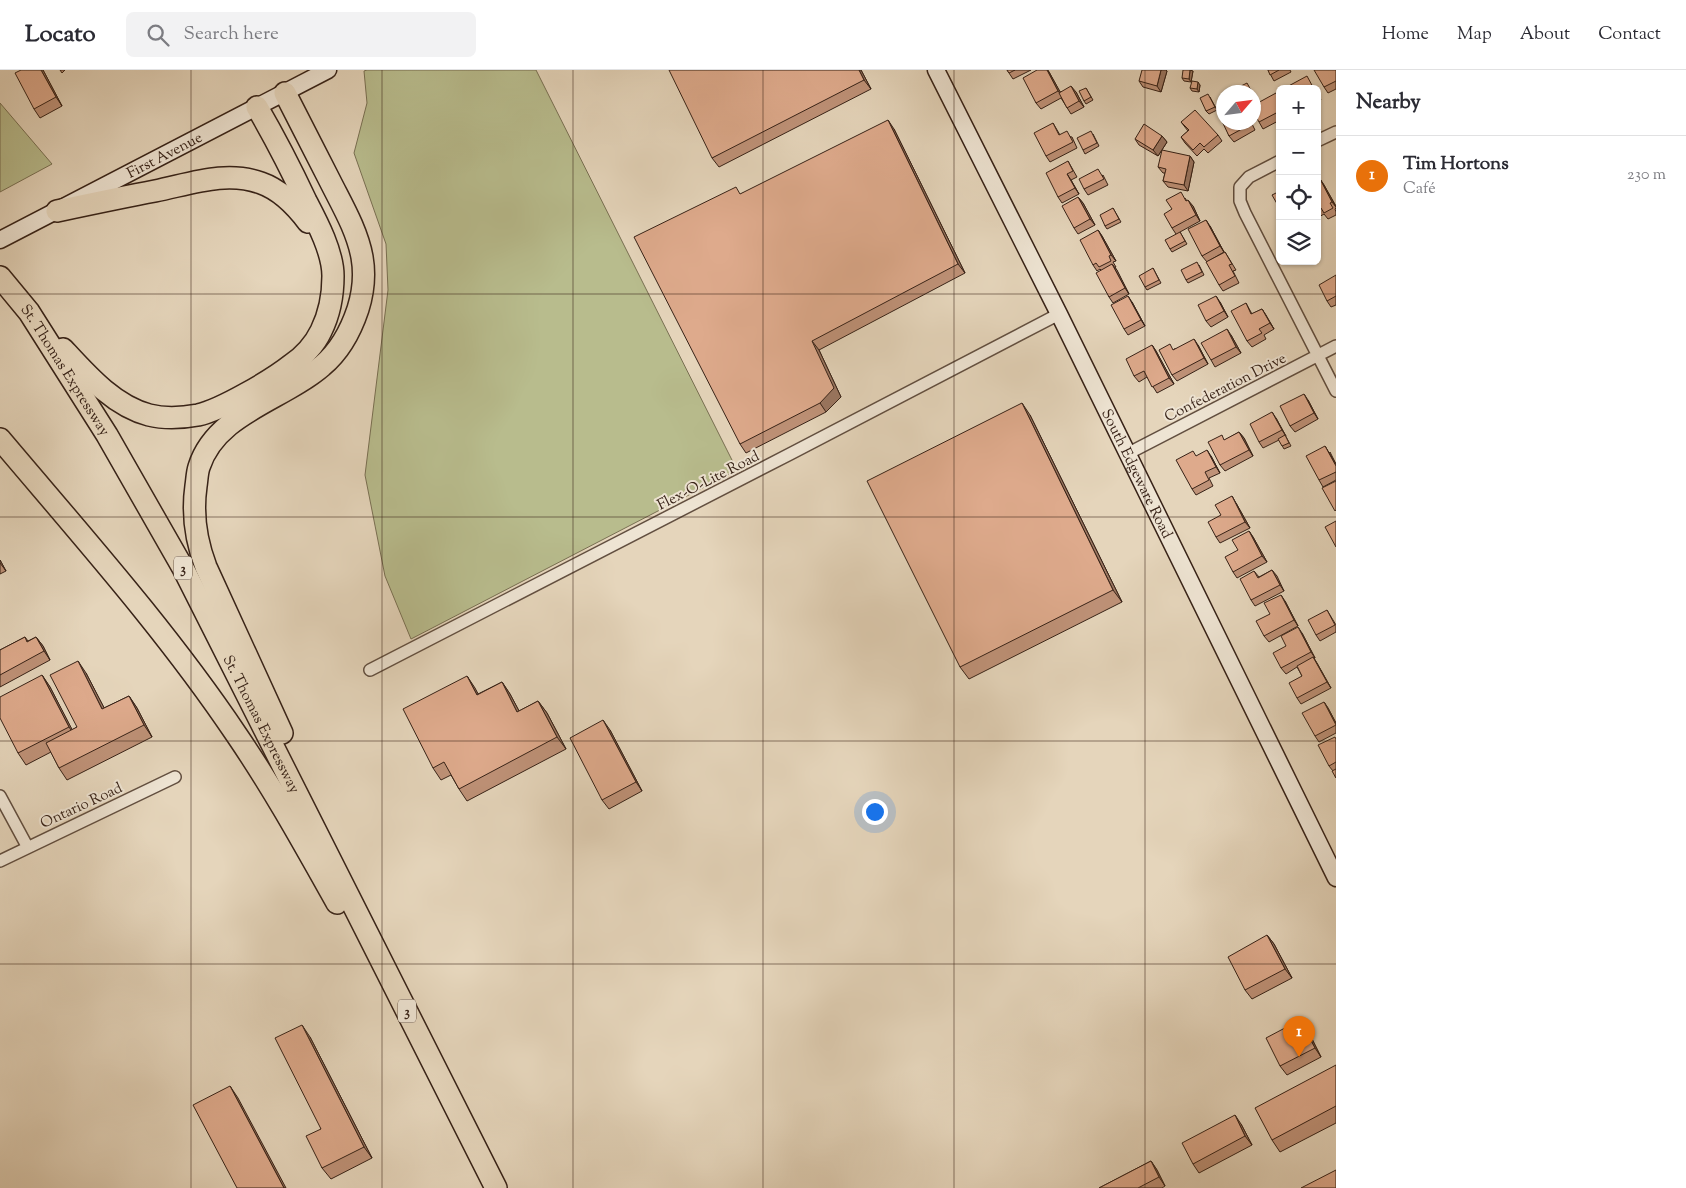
<!DOCTYPE html>
<html lang="en">
<head>
<meta charset="utf-8">
<style>
  :root { --surface:#fff; --page:#f2f2f3; --text:#2b2b33; --muted:#7c7c81; --line:#e1e1e2; --accent:#8f2418 }
  body { margin:0; font-family:"Sorts Mill Goudy",serif; background:var(--page); color:var(--text) }
  .controls { position:absolute; right:15px; top:15px; display:grid; overflow:hidden; border-radius:8px; box-shadow:0 1px 4px #0004 }
  .controls button { width:45px; height:45px; display:grid; place-items:center; padding:0; border:0; border-bottom:1px solid var(--line); background:var(--surface); color:var(--text); font:25px sans-serif }
  .compass { position:absolute; left:1216px; top:15px; width:45px; height:45px; border-radius:50%; background:var(--surface); box-shadow:0 1px 4px #0004; rotate:62deg }
  .you { position:absolute; left:874px; top:741px; width:18px; height:18px; margin:-12px; border:4px solid #fff; border-radius:50%; background:#1a73e8; box-shadow:0 0 0 8px #1a73e833 }
  .badge { display:grid; place-items:center; width:32px; height:32px; border-radius:50%; background:var(--accent); color:#fff; font-size:16px; font-weight:700 }
  .pin { position:absolute; translate:-50% -41px; filter:drop-shadow(0 1px 2px #0008) }
  .pin::after { content:''; position:absolute; top:26px; width:18px; height:15px; background:inherit; clip-path:polygon(0 0,100% 0,50% 100%) }
  .list { margin:0; padding:0; list-style:none }
  h2 { display:flex; justify-content:space-between; align-items:center; height:65px; margin:0; padding:0 20px; font-size:21px }
  h2 small { font-size:16px; font-weight:400; color:var(--muted) }
  .list li { display:grid; grid-template-columns:32px 1fr auto; gap:15px; align-items:center; box-sizing:border-box; height:80px; padding:0 20px; border-top:1px solid var(--line) }
  .list b { display:block; font-size:19px; white-space:nowrap }
  .list p { margin:0; font-size:16px; white-space:nowrap; color:var(--muted) }
  .list em { font-size:16px; font-style:normal; color:var(--muted) }
  .icon { flex:none; width:28px; height:28px; fill:none; stroke:currentColor; stroke-width:2; stroke-linecap:round; stroke-linejoin:round }
  .map { position:relative; flex:none; width:1336px; height:1118px; overflow:hidden }
  header { display:flex; align-items:center; gap:30px; box-sizing:border-box; height:70px; padding:0 25px; background:var(--surface); border-bottom:1px solid var(--line) }
  header strong { font-size:24px }
  nav { display:flex; gap:28px; margin-inline-start:auto; font-size:18px }
  .search { width:350px; height:45px; background:var(--page); display:flex; align-items:center; gap:12px; box-sizing:border-box; padding:0 18px; border-radius:8px; color:var(--muted); font-size:19px }
  main { display:flex }
  aside { flex:1; background:var(--surface) }
  .map>svg:first-child { display:block }
  .green { fill:#b8bc8d; stroke:#786f52 }
  .lines { fill:none; stroke-linecap:round; stroke-linejoin:round }
  .minor-casing { stroke:#624f40; stroke-width:14 }
  .secondary-casing { stroke:#372217; stroke-width:19 }
  .motorway-casing { stroke:#372217; stroke-width:24 }
  .minor { stroke:#eee4d3; stroke-width:11 }
  .secondary { stroke:#eee4d3; stroke-width:16 }
  .motorway { stroke:#e5d5bb; stroke-width:21 }
  .wall { fill:#bf9278; stroke:#372217 }
  .shaded-wall { fill:#9b7762; stroke:#372217 }
  .building { fill:#deaa8c; stroke:#372217 }
  .grid { fill:none; stroke:#372217; stroke-width:1; stroke-opacity:0.55 }
  .labels { text-anchor:middle; stroke-width:4; stroke-linejoin:round; paint-order:stroke }
  .shield { fill:#eee4d3; stroke:#6e5c4f; stroke-width:1 }
  .shield-label { font-size:14px; font-weight:bold; fill:#372217 }
  .street-label { font-size:15px; fill:#372217; stroke:#eee4d3 }
</style>
</head>
<body>
<header>
<strong>Locato</strong>
<div class="search"><svg class="icon" aria-label="search" viewBox="0 0 24 24"><circle cx="10" cy="10" r="6"/><path d="M15 15l6 6"/></svg>Search here</div>
<nav><a>Home</a><a>Map</a><a>About</a><a>Contact</a></nav>
</header>
<main>
<div class="map">
<svg width="1336" height="1118" viewBox="0 0 1336 1118">
  <rect width="100%" height="100%" fill="#e5d5bb"/>
  <filter id="stains"><feTurbulence type="fractalNoise" baseFrequency=".004" numOctaves="4"/><feColorMatrix values="0 0 0 0 .2 0 0 0 0 .09 0 0 0 0 .02 0 0 0 .5 -.17"/></filter>
  <radialGradient id="worn" r=".72"><stop offset=".6" stop-color="#630" stop-opacity="0"/><stop offset="1" stop-color="#630" stop-opacity=".3"/></radialGradient>
  <path class="green" d="M367 0H536L737 400 411 569 385 506 365 405 388 220 386 174 354 83 367 33 364 1Z
    M0 33 52 94 0 122Z"/>
  <g class="lines">
    <defs>
      <path id="minor" d="M1317 71 1336 62
        M1280 91 1249 107 1240 117V131L1245 143 1336 321
        M1127 384 1336 276
        M370 600 790 384 1059 244
        M0 726 27 776
        M0 791 175 707"/>
      <g id="secondary">
        <path id="s1" d="M936 0 1059 244 1336 808"/>
        <path id="s2" d="M0 170 328 0"/>
      </g>
      <g id="motorway">
        <path d="M57 141C90 134 123 127 155 121 190 114 226 100 261 113 281 120 296 136 308 152"/>
        <path id="s3" d="M0 207 29 242 107 365 183 498 496 1118"/>
        <path d="M63 279C87 305 114 336 149 345 165 349 182 348 198 345 221 340 272 310 291 295 303 287 315 274 321 261 329 245 333 224 333 206 333 182 317 152 306 131 291 99 275 68 257 37"/>
        <path d="M0 369C81 465 166 560 236 664 273 718 305 776 337 833"/>
        <path d="M282 663 206 497C196 471 192 444 196 416 197 410 197 403 199 397 216 343 283 330 322 296 339 282 351 260 358 239 363 223 365 204 362 187 357 160 342 135 330 111 315 82 300 52 285 23"/>
      </g>
    </defs>
    <use href="#minor" class="minor-casing"/>
    <use href="#secondary" class="secondary-casing"/>
    <use href="#motorway" class="motorway-casing"/>
    <use href="#minor" class="minor"/>
    <use href="#secondary" class="secondary"/>
    <use href="#motorway" class="motorway"/>
  </g>
  <path class="wall" d="M43 0 62 36 40 48 34 39Z
    M60 0H65L62 3Z
    M861 0 871 19 719 97 712 88Z
    M1007 0H1031L1013 9Z
    M1037 0H1048L1060 22H1076L1084 37 1071 44 1061 28 1041 39 1036 33Z
    M1268 0H1290L1291 2 1274 11Z
    M1336 0V19L1328 23 1324 17Z
    M1167 1 1161 22 1143 17 1139 11Z
    M1193 1 1191 12 1184 11 1182 8Z
    M1200 15 1199 22 1192 21 1190 18Z
    M1086 18 1093 30 1086 34 1084 31Z
    M1317 23 1321 30 1317 32Z
    M1254 25 1257 31 1254 33Z
    M1210 27 1217 40 1209 44 1206 41Z
    M1280 29V50L1263 59 1259 52Z
    M1181 52 1218 65 1222 71 1208 83 1204 79 1197 86 1185 73 1181 67 1188 61Z
    M1224 52H1251L1255 60 1234 72 1229 66Z
    M1053 53 1060 65 1072 67 1077 78 1050 92 1046 86Z
    M894 59 965 203 819 280 841 327 826 342 746 383 740 374 741 124Z
    M1093 64 1099 76 1085 84 1083 80Z
    M1162 66 1167 72 1158 86 1139 75 1135 69Z
    M1190 86 1194 92 1188 121 1168 117 1163 111 1165 103H1163L1158 97Z
    M1068 91 1077 107 1071 110 1079 124 1062 133 1058 127Z
    M1103 105 1108 115 1088 125 1084 119Z
    M1320 109 1324 115 1336 136V138L1335 139 1336 142V145L1328 149 1324 144 1319 147 1317 144V110H1318Z
    M1078 127 1083 133 1095 155 1078 164 1074 158Z
    M1185 128 1187 131 1193 136 1200 151 1180 162 1187 174 1172 182 1170 179 1176 164 1172 158V139Z
    M1113 138 1121 152 1107 159 1105 156Z
    M1210 156 1224 182 1207 192 1202 186Z
    M1098 160 1102 166 1116 191 1113 192 1116 197H1115L1129 224 1113 233 1109 227 1101 200 1100 199 1097 201 1093 195Z
    M1225 182 1236 200 1233 201 1239 213 1223 221 1219 215Z
    M1199 195 1204 205 1188 213 1186 210Z
    M1153 198 1161 213 1147 220 1145 217Z
    M1336 205V235L1331 237 1327 231Z
    M1132 232 1145 256 1128 265 1124 259Z
    M1220 232 1228 247 1211 257 1206 251Z
    M1246 233 1252 244 1262 239 1274 259 1264 265 1266 269 1252 277 1247 271Z
    M1231 265 1241 283 1215 297 1211 290Z
    M1152 275 1156 281 1174 314 1157 323 1147 307 1139 312 1134 306Z
    M1198 275 1208 294 1177 311 1172 305 1174 279Z
    M1308 330 1318 349 1295 362 1290 356Z
    M1030 345 1122 532 969 609 960 597Z
    M1276 348 1291 376 1284 379 1279 370 1263 378 1259 372Z
    M1239 362 1244 368 1253 386 1225 401 1220 395 1225 370Z
    M1330 382 1336 394V410L1323 417 1319 410Z
    M1211 386 1220 403 1209 408 1213 416 1196 425 1192 419Z
    M1236 433 1250 458 1220 473 1216 467 1221 445Z
    M1249 461 1253 467 1267 492 1237 508 1233 502 1238 480Z
    M0 490 6 501 0 504Z
    M1272 500 1284 521 1255 536 1251 530 1254 501 1259 507Z
    M1285 531 1298 556 1269 572 1264 566 1270 544Z
    M1327 540 1336 555V562L1320 571 1316 565Z
    M1302 563 1315 588H1314L1331 618 1301 634 1297 628 1302 606 1297 597 1286 604 1281 598 1286 576Z
    M25 567 28 571 36 567 43 576 50 590 0 617V580Z
    M86 603 104 638 129 626 137 638 152 667 67 710 59 698 51 682 26 695 18 683 42 605 50 617 72 660 77 657Z
    M467 606 478 624 502 612 510 624 519 641 538 631 547 643 566 679 467 731 459 719 451 705 441 710 433 698Z
    M1324 632 1328 638 1336 653V663L1319 672 1315 666Z
    M610 660 642 721 609 739 602 730Z
    M1336 668V708L1333 701 1329 696Z
    M1267 865 1274 874 1292 908 1252 929 1245 920Z
    M1307 959 1321 987 1287 1005 1280 996Z
    M310 967 372 1088 331 1109 322 1098 321 1059Z
    M1336 995V1053L1280 1082 1272 1070Z
    M1241 1054 1252 1075 1199 1103 1193 1094Z
    M1151 1091 1157 1100 1165 1116 1162 1118H1099Z"/>
  <path class="shaded-wall" d="M41 0H43L62 36 56 27Z
    M859 0H861L871 19 864 10Z
    M1047 0 1049 2 1063 27 1058 21Z
    M1161 0H1166L1167 1 1161 22 1157 16Z
    M1190 0 1193 1 1191 12 1189 9Z
    M1198 12 1200 15 1199 22 1197 19Z
    M1071 16 1076 22 1084 37 1079 31Z
    M888 50 894 59 965 203 958 194Z
    M1162 66 1167 72 1158 86 1153 80Z
    M1190 86 1194 92 1188 121 1184 115Z
    M1067 104 1071 110 1079 124 1075 118Z
    M1320 109 1324 115 1336 137 1332 132Z
    M1078 127 1083 133 1095 155 1090 149Z
    M1188 130 1193 136 1200 151 1196 145Z
    M1206 150 1210 156 1224 182 1220 176Z
    M1098 160 1102 166 1116 191 1111 185Z
    M1112 194 1117 200 1129 224 1125 218Z
    M1128 226 1132 232 1145 256 1141 250Z
    M1216 226 1220 232 1228 247 1224 241Z
    M1262 239 1266 245 1274 259 1270 253Z
    M1227 259 1231 265 1241 283 1236 277Z
    M1194 269 1198 275 1208 294 1204 288Z
    M812 271 819 280 841 327 826 342 820 333Z
    M1152 275 1156 281 1174 314 1169 308Z
    M1304 324 1308 330 1318 349 1314 343Z
    M1022 333 1030 345 1122 532 1113 520Z
    M1272 342 1276 348 1286 366 1282 360Z
    M1239 362 1244 368 1253 386 1249 380Z
    M1325 376 1336 394V396Z
    M1207 380 1211 386 1220 403 1216 397Z
    M1232 426 1236 433 1250 458 1245 452Z
    M1249 461 1253 467 1267 492 1262 486Z
    M0 490 6 501 0 493Z
    M1272 500 1277 506 1284 521 1280 515Z
    M1281 525 1285 531 1298 556 1294 550Z
    M1298 557 1302 563 1315 588 1311 582Z
    M36 567 43 576 50 590 44 581Z
    M1313 587 1317 593 1331 618 1327 612Z
    M78 591 86 603 111 651 102 639Z
    M42 605 50 617 77 669 69 657Z
    M467 606 475 618 485 637 477 625Z
    M502 612 510 624 526 654 517 642Z
    M129 626 137 638 152 667 144 655Z
    M538 631 547 643 566 679 557 667Z
    M1324 632 1328 638 1336 653V655Z
    M603 650 610 660 642 721 636 712Z
    M1267 865 1274 874 1292 908 1285 899Z
    M1300 950 1307 959 1321 987 1315 978Z
    M302 955 310 967 372 1088 364 1077Z
    M230 1016 238 1028 286 1118H284Z
    M1235 1045 1241 1054 1252 1075 1245 1066Z
    M1151 1091 1157 1100 1165 1116 1159 1107Z"/>
  <path class="building" d="M21 0H41L56 27 34 39 15 3Z
    M669 0H859L864 10 712 88Z
    M1007 0H1015L1009 3Z
    M1037 0H1047L1058 21 1036 33 1023 8Z
    M1142 0H1161L1157 16 1139 11Z
    M1183 0H1190L1189 9 1182 8Z
    M1268 0H1279L1270 5Z
    M1314 0H1336V11L1324 17Z
    M1307 6 1314 19H1283Z
    M1192 11 1198 12 1197 19 1190 18Z
    M1247 13 1252 22H1239L1237 18Z
    M1071 16 1079 31 1067 38 1059 23Z
    M1086 18 1091 27 1084 31 1079 21Z
    M1276 23 1280 31V41L1259 52 1254 43V35Z
    M1208 24 1215 37 1206 41 1200 28Z
    M1195 40 1218 65 1204 77 1200 73 1193 80 1181 67 1189 60 1181 52Z
    M1224 45V52H1250L1251 54 1229 66 1220 47Z
    M888 50 958 194 812 271 834 318 820 333 740 374 634 167 736 117 740 124Z
    M1053 53 1059 65 1067 61 1073 72 1046 86 1034 63Z
    M1144 54 1162 66 1153 80 1135 69Z
    M1091 61 1097 73 1083 80 1077 68Z
    M1162 80 1190 86 1184 115 1163 111 1166 99 1158 97Z
    M1068 91 1073 101 1067 104 1075 118 1058 127 1046 103Z
    M1098 99 1104 109 1084 119 1079 109Z
    M1320 109 1332 132 1330 133 1333 138 1324 143 1321 138 1317 140V110Z
    M1280 121V139L1272 125Z
    M1181 122 1186 131 1188 130 1196 145 1172 158 1164 144 1172 139 1166 130Z
    M1078 127 1090 149 1074 158 1062 136Z
    M1113 138 1119 149 1105 156 1100 145Z
    M1206 150 1220 176 1202 186 1188 159Z
    M1098 160 1111 185 1109 186 1111 191 1099 197 1096 193 1093 195 1080 170Z
    M1180 162 1185 171 1170 179 1165 170Z
    M1225 182 1232 194 1229 195 1235 206 1219 215 1206 192Z
    M1197 192 1202 202 1186 210 1181 200Z
    M1112 194 1125 218 1109 227 1096 203Z
    M1153 198 1159 210 1145 217 1139 206Z
    M1336 205V226L1327 231 1319 215Z
    M1128 226 1141 250 1124 259 1111 235Z
    M1216 226 1224 241 1206 251 1198 235Z
    M1246 233 1251 244 1262 239 1270 253 1259 259 1262 263 1247 271 1231 241Z
    M1227 259 1236 277 1211 290 1201 273Z
    M1194 269 1204 288 1172 305 1159 280 1170 274 1173 280Z
    M1152 275 1169 308 1152 317 1144 301 1134 306 1126 289Z
    M1304 324 1314 343 1290 356 1280 336Z
    M1022 333 1113 520 960 597 867 411Z
    M1272 342 1282 360 1259 372 1250 354Z
    M1239 362 1249 380 1220 395 1208 372 1222 365 1224 370Z
    M1285 365 1289 373 1282 376 1278 369Z
    M1325 376 1336 396V402L1319 410 1306 386Z
    M1207 380 1216 397 1205 402 1209 410 1192 419 1176 390 1193 381 1196 386Z
    M1336 411V440L1335 441 1322 418Z
    M1232 426 1245 452 1216 467 1208 452 1221 445 1215 435Z
    M1336 451V477L1325 457Z
    M1249 461 1262 486 1233 502 1225 487 1238 480 1232 470Z
    M1272 500 1280 515 1251 530 1240 509 1254 501 1258 508Z
    M1281 525 1294 550 1264 566 1256 551 1270 544 1264 533Z
    M1327 540 1335 555 1316 565 1308 550Z
    M1298 557 1311 582 1281 598 1273 583 1286 576 1281 566Z
    M25 567 27 572 36 567 44 581 0 605V580Z
    M1313 587 1327 612 1297 628 1289 613 1302 606 1297 596Z
    M78 591 102 639 129 626 144 655 59 698 46 673 77 657 50 605Z
    M42 605 69 657 18 683 0 648V627Z
    M467 606 477 625 502 612 517 642 538 631 557 667 459 719 444 692 433 698 403 639Z
    M1324 632 1336 655 1315 666 1302 643Z
    M603 650 636 712 602 730 570 668Z
    M1335 667 1336 669V692L1329 696 1318 675Z
    M1336 699V708L1332 701Z
    M1267 865 1285 899 1245 920 1228 887Z
    M1300 950 1315 978 1280 996 1266 968Z
    M302 955 364 1077 322 1098 306 1066 321 1059 275 968Z
    M1336 995V1036L1272 1070 1255 1038Z
    M230 1016 284 1118H237L193 1035Z
    M1235 1045 1245 1066 1193 1094 1182 1073Z
    M1151 1091 1159 1107 1138 1118H1099Z
    M1336 1100V1118H1301Z"/>
  <path class="grid" d="M191 0V1118M382 0V1118M573 0V1118M763 0V1118M954 0V1118M1145 0V1118M0 224H1336M0 447H1336M0 671H1336M0 894H1336"/>
  <g class="labels">
    <g class="shield">
      <rect x="174" y="486.5" width="18" height="23" rx="4"/>
      <rect x="398" y="929.5" width="18" height="23" rx="4"/>
    </g>
    <g class="shield-label">
      <text x="183" y="503">3</text>
      <text x="407" y="946">3</text>
    </g>
    <g class="street-label">
      <text dy="5" stroke="none"><textPath href="#s2" startOffset="185">First Avenue</textPath></text>
      <text dy="5" stroke="none"><textPath href="#s3" startOffset="114">St. Thomas Expressway</textPath></text>
      <text transform="translate(1225 317) rotate(-27)" y="5">Confederation Drive</text>
      <text dy="5" stroke="none"><textPath href="#s1" startOffset="451">South Edgeware Road</textPath></text>
      <text transform="translate(708 410) rotate(-27)" y="5">Flex-O-Lite Road</text>
      <text dy="5" stroke="none"><textPath href="#s3" startOffset="519">St. Thomas Expressway</textPath></text>
      <text transform="translate(81 735) rotate(-25)" y="5">Ontario Road</text>
    </g>
  </g>
  <rect width="100%" height="100%" filter="url(#stains)"/>
  <rect width="100%" height="100%" fill="url(#worn)"/>
</svg>
<div class="controls">
<button>+</button>
<button>−</button>
<button><svg class="icon" aria-label="locate" viewBox="0 0 24 24"><circle cx="12" cy="12" r="6"/><path d="M12 2v4M12 18v4M2 12h4M18 12h4"/></svg></button>
<button><svg class="icon" aria-label="layers" viewBox="0 0 24 24"><path d="M12 4l9 5-9 5-9-5zM3 14l9 5 9-5"/></svg></button>
</div>
<svg class="compass" viewBox="-18 -18 36 36"><path d="M0-13l5 13h-10z" fill="#e53935"/><path d="M0 13l5-13h-10z" fill="#7c7c81"/></svg>
<div class="you"></div>
<div class="pin badge" style="left:1299px;top:987px;background:#e8710a">1</div>
</div>
<aside>
<h2>Nearby<small></small></h2>
<ul class="list">
<li><span class="badge" style="background:#e8710a">1</span><div><b>Tim Hortons</b><p>Café</p></div><em>230 m</em></li>
</ul>
</aside>
</main>
</body>
</html>
